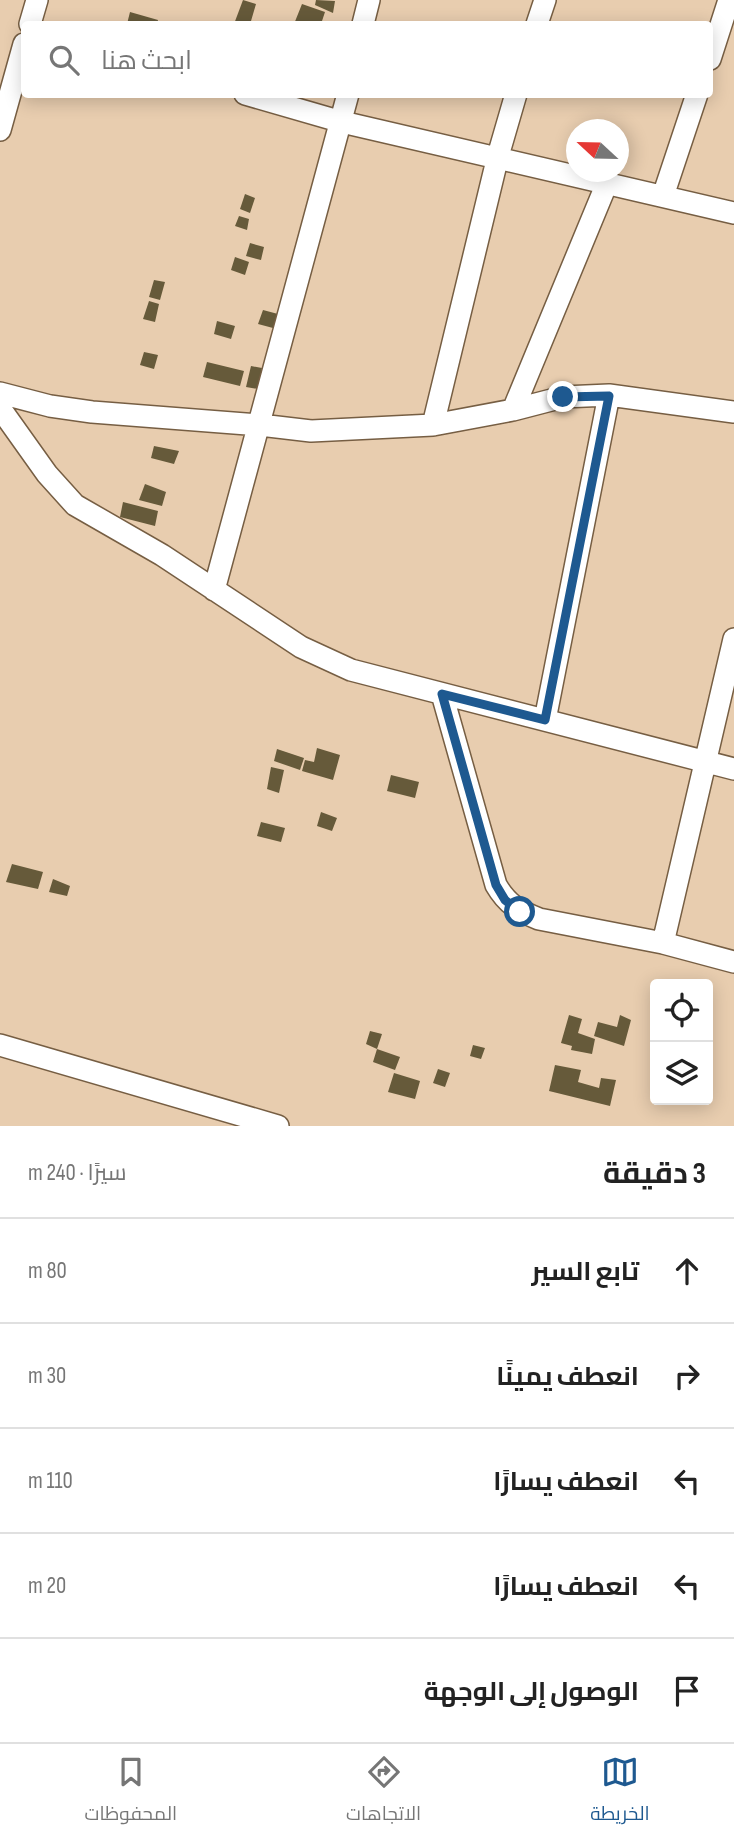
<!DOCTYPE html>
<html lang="ar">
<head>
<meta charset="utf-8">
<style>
  :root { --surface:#fff; --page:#f2f2f2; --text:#222; --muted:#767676; --line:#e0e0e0; --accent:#1e5990 }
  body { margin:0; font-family:"Sofia Sans Condensed",Cairo,sans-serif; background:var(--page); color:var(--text); direction:rtl }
  .controls { position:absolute; right:21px; bottom:21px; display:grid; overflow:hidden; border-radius:7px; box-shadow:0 4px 18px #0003 }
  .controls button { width:63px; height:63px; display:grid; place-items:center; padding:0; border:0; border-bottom:2px solid var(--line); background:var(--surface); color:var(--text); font:35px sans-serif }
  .compass { position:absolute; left:566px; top:119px; width:63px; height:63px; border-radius:50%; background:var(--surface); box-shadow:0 4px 18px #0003; rotate:292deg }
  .stop { position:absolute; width:21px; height:21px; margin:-16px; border:5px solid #1e5990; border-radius:50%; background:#fff }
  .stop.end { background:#1e5990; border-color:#fff; box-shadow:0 2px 7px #0008 }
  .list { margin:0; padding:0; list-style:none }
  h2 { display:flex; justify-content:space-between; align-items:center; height:91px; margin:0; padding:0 28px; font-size:30px }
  h2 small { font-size:23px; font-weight:400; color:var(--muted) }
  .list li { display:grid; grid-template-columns:46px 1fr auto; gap:21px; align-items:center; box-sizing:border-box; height:105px; padding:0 28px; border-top:2px solid var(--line) }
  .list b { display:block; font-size:26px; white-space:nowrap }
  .list em { font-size:23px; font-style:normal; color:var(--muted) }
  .icon { flex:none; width:38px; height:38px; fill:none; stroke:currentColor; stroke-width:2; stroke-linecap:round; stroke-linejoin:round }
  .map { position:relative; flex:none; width:734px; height:1126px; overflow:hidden; direction:ltr }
  .search { position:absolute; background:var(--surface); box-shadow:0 4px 18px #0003; left:21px; right:21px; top:21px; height:77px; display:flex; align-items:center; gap:18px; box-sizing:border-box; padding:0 24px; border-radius:7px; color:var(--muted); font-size:26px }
  .sheet { height:616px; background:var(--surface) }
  nav { display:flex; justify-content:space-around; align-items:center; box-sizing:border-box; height:98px; border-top:2px solid var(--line); background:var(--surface); font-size:19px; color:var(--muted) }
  nav a { display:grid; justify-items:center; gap:4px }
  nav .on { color:var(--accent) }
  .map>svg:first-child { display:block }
  .building { fill:#665a3a }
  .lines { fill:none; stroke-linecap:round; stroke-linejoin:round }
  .minor-casing { stroke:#765e43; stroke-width:24 }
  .minor { stroke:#fff; stroke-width:21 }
  .route { stroke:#1e5990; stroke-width:9 }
</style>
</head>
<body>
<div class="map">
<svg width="734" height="1126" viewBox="0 0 734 1126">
  <rect width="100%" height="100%" fill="#e8cdaf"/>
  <path class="building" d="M243 0 256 4 251 21 255 24H234Z
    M316 0 335 1 333 13 315 5Z
    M302 4 325 12 321 24 308 21 307 24H294Z
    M130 12 158 20 157 24H127Z
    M245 194 255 198 250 213 240 209Z
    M239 216 249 219 247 230 235 226Z
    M250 243 264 247 261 260 246 256Z
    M235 257 249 262 245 275 231 270Z
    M154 280 165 282 160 300 149 297Z
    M149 301 159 304 155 322 143 319Z
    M263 310 278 314 273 328 258 324Z
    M217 321 235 326 231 339 214 334Z
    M144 352 158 355 154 369 140 365Z
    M207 362 244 371 240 386 203 377Z
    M251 366 262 368 258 389 246 387Z
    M154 446 179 451 174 464 151 458Z
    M145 484 166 492 162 506 139 500Z
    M123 502 158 511 155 526 120 517Z
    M317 748 340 755 333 780 302 771 305 760 314 762Z
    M277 749 304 758 300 770 274 761Z
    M271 767 284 770 279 793 267 789Z
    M391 775 419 782 415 798 387 791Z
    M321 812 337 818 332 831 317 826Z
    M261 822 285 828 281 842 257 836Z
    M12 864 43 872 38 889 6 882Z
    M53 879 70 886 67 896 49 892Z
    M569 1015 582 1019 578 1033 595 1039 592 1054 571 1050 572 1046 561 1043Z
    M620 1015 631 1020 624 1046 594 1036 598 1022 617 1027Z
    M370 1031 382 1034 377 1049 366 1044Z
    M473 1045 485 1048 481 1059 470 1056Z
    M377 1049 400 1057 395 1070 373 1062Z
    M555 1065 581 1070 578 1082 599 1088 601 1078 616 1080 610 1106 549 1091Z
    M438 1069 450 1073 445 1087 433 1083Z
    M394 1073 420 1081 415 1099 388 1092Z"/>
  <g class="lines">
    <defs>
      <path id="minor" d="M30 24 37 0
        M363 24 369 0
        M537 24 545 0
        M710 59 729 0
        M245 94 342 122 734 213
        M0 130 24 44
        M663 196 697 94
        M0 393 50 406 92 412 260 425 311 431 433 425 513 410 563 397 609 395 734 412
        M0 408 47 474 75 505 162 555 301 647 351 670 734 769
        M513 410 607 183
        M433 425 498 156 516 94
        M214 590 348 94
        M442 694 496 885C507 904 519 911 539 919L663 943 734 962
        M545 720 609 395
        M663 943 734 639
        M0 1045 278 1126"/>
    </defs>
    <use href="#minor" class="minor-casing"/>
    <use href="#minor" class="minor"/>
  </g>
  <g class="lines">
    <path class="route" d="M520 912 505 900 496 885 442 694 545 720 609 396 563 397"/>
  </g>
</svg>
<div class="controls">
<button><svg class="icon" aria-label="locate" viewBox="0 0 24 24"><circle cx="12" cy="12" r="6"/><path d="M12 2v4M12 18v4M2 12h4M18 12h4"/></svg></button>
<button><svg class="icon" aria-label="layers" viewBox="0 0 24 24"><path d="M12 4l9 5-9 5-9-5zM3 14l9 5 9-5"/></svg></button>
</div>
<svg class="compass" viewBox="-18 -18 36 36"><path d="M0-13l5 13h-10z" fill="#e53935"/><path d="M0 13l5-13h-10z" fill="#767676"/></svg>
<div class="stop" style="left:520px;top:912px"></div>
<div class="stop end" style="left:563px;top:397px"></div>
<div class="search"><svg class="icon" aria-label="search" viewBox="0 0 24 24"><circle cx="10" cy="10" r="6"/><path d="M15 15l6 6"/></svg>ابحث هنا</div>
</div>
<section class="sheet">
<h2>3 دقيقة<small>سيرًا · 240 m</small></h2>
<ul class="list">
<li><svg class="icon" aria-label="ahead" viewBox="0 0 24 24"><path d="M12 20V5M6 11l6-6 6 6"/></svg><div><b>تابع السير</b></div><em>80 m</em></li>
<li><svg class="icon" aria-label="right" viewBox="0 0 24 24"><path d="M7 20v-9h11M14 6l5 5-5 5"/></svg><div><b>انعطف يمينًا</b></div><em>30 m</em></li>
<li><svg class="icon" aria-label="left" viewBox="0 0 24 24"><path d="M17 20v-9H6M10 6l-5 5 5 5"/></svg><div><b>انعطف يسارًا</b></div><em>110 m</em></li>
<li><svg class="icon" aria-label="left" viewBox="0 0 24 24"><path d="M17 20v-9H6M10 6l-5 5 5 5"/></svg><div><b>انعطف يسارًا</b></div><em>20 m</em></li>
<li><svg class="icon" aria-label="arrive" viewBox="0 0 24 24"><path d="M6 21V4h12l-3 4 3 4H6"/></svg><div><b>الوصول إلى الوجهة</b></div></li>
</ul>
</section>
<nav>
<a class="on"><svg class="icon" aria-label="map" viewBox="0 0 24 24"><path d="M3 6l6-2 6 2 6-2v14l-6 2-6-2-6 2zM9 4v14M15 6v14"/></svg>الخريطة</a>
<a><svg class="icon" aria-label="directions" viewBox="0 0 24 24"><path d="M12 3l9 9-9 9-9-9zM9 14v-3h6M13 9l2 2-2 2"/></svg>الاتجاهات</a>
<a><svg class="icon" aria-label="saved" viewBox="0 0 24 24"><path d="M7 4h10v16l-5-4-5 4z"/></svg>المحفوظات</a>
</nav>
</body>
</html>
